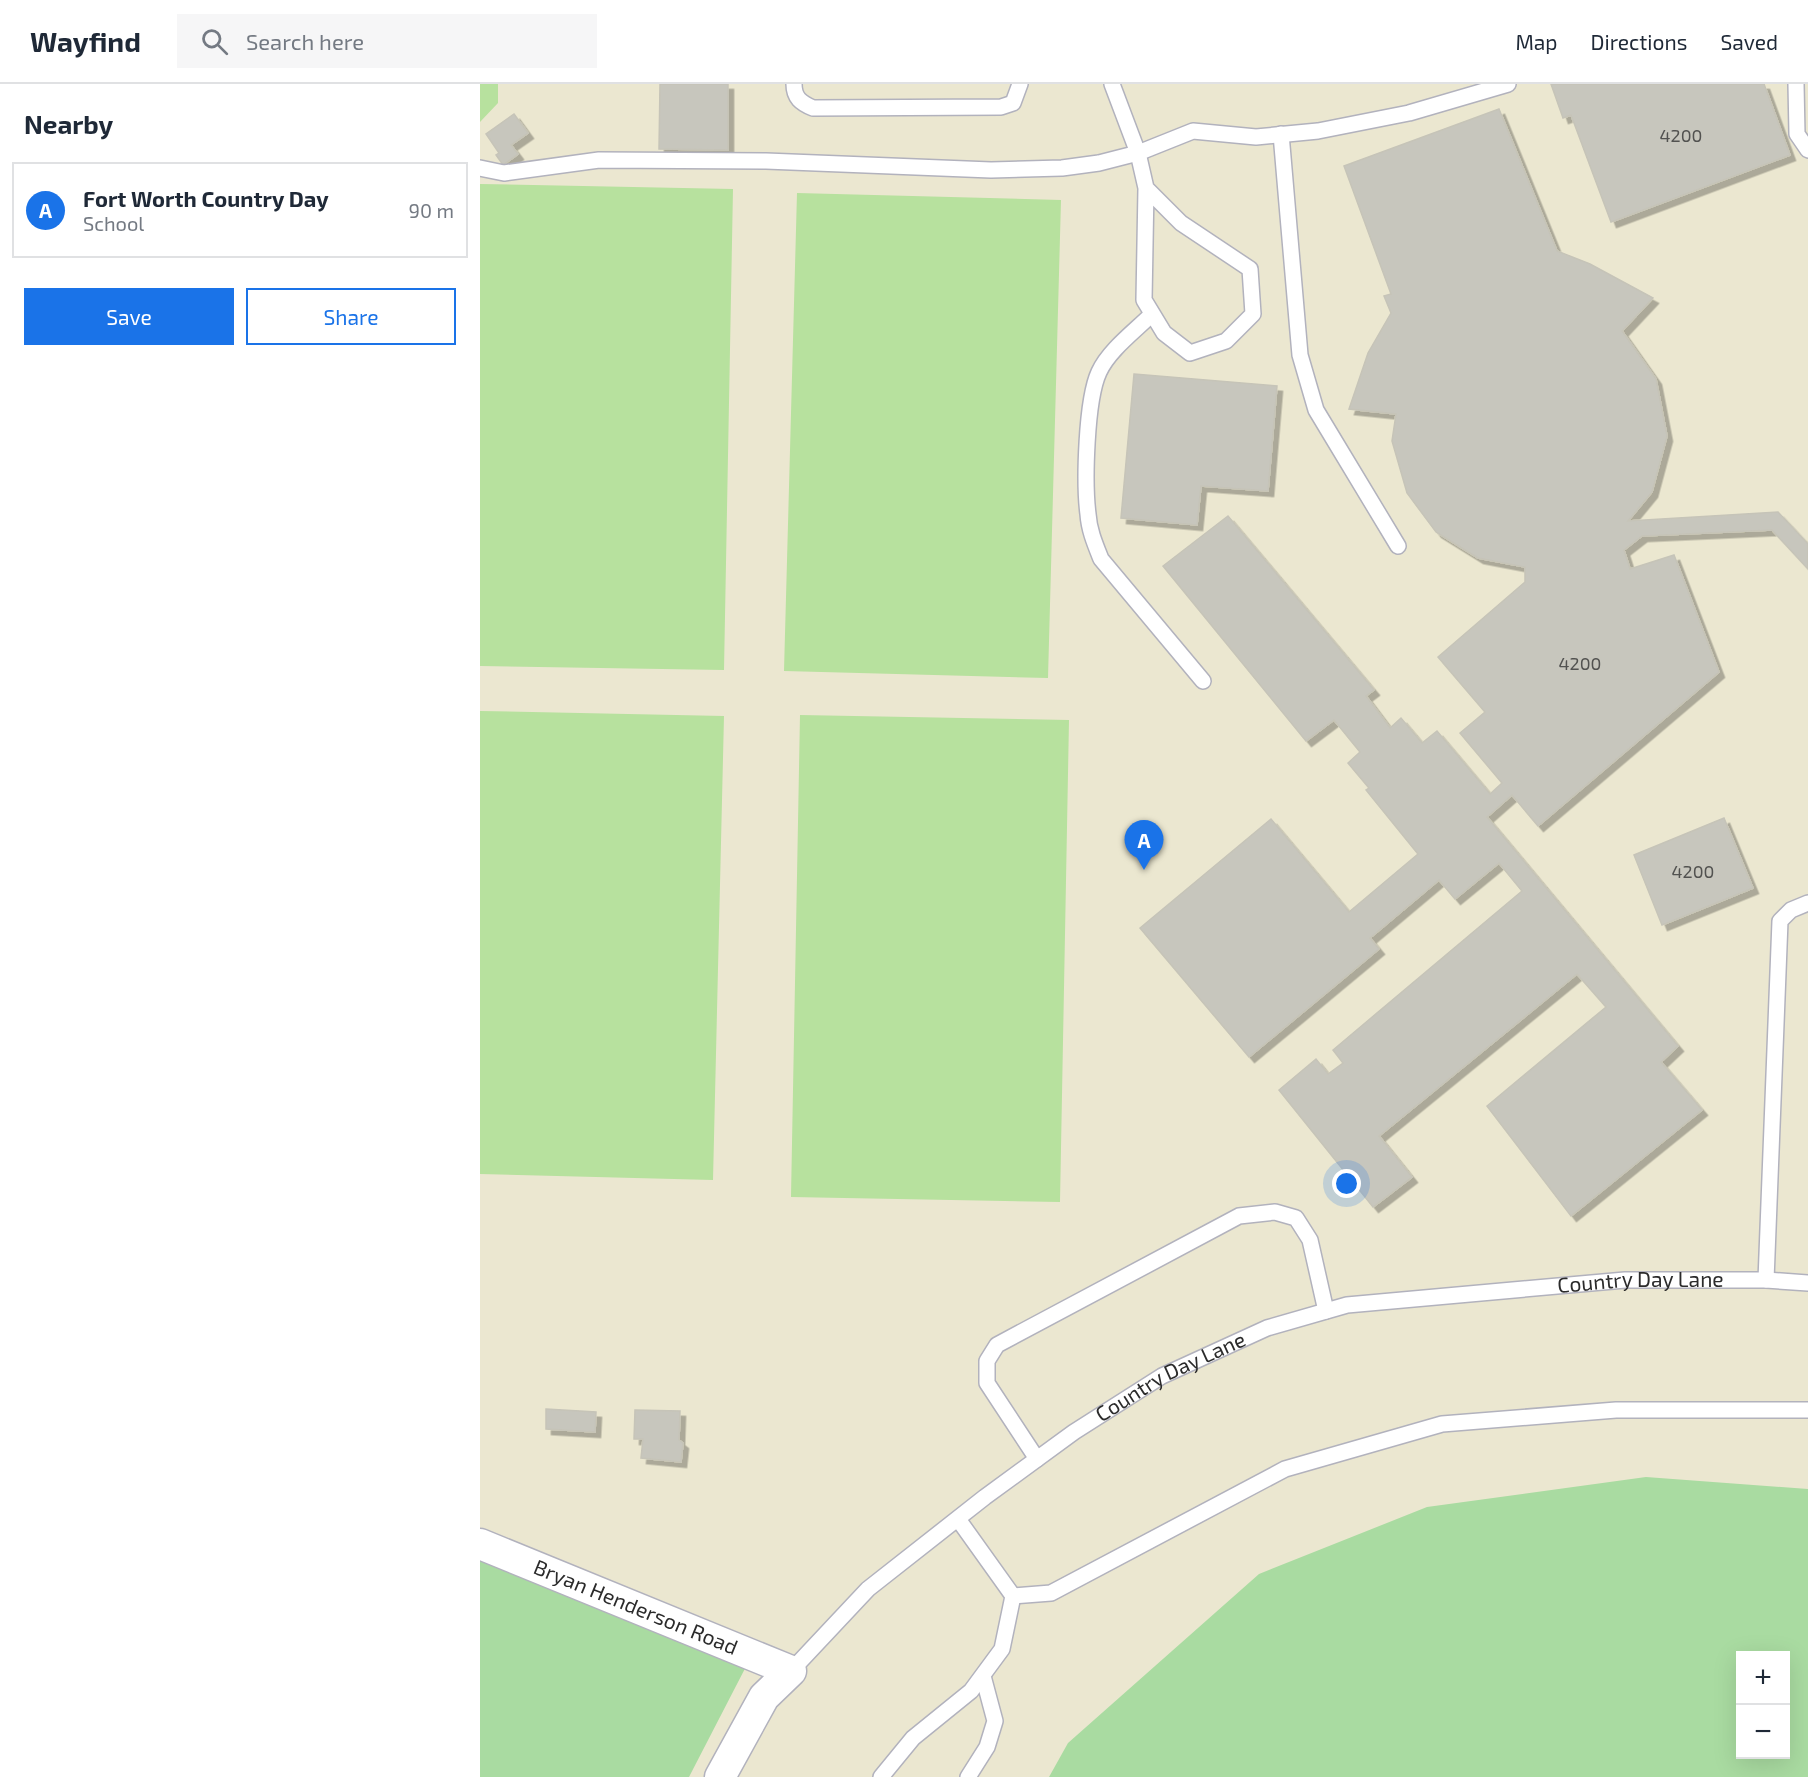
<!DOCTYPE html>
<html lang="en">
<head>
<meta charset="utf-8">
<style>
  :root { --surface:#fff; --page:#f6f6f7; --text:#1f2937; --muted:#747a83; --line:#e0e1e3; --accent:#1a73e8 }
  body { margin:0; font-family:"Exo 2",sans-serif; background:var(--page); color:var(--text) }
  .controls { position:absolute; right:18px; bottom:18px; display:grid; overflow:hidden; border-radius:0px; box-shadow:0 6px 24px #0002 }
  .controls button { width:54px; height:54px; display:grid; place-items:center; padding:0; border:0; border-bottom:2px solid var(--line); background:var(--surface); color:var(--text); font:30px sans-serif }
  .you { position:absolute; left:867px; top:1100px; width:21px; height:21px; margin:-15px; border:4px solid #fff; border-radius:50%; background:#1a73e8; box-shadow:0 0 0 9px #1a73e833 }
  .badge { display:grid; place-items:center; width:39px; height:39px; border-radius:50%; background:var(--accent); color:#fff; font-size:20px; font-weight:700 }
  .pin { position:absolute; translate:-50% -50px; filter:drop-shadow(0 2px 3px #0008) }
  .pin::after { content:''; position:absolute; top:32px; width:21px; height:18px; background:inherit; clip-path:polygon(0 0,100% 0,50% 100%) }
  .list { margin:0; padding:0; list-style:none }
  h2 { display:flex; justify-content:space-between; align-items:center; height:78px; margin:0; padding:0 24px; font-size:26px }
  h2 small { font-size:20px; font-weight:400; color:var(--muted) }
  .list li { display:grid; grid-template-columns:39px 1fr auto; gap:18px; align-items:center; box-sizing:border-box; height:96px; margin:0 12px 12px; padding:0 12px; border:2px solid var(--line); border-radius:0px }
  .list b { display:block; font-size:22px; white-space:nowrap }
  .list p { margin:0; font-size:20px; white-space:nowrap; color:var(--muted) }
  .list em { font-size:20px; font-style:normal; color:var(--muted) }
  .actions { display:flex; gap:12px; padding:18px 24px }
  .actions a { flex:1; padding:14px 0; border:2px solid var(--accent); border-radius:0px; text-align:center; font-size:21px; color:var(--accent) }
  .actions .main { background:var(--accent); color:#fff }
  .icon { flex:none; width:33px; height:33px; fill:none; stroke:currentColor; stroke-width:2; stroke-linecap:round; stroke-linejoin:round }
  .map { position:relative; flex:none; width:1328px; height:1693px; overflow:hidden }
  header { display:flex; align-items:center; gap:36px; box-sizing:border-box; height:84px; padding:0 30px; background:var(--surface); border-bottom:2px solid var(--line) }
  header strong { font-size:28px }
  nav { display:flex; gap:33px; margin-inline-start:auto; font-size:21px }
  .search { width:420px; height:54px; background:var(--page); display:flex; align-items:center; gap:15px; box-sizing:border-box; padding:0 21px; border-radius:0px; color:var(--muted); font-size:22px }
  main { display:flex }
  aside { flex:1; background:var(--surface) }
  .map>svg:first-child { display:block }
  .education { fill:#ebe7d0; fill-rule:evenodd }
  .green { fill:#a9dba1; fill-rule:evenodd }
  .pitch { fill:#b7e19e }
  .building { fill:#c7c6bd; stroke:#c6c4b8; stroke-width:1.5; filter:url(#shadow) }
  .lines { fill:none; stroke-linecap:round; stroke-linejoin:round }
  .lane-casing { stroke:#b2b2bd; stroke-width:18 }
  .street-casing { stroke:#b2b2bd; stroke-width:33 }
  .lane { stroke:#fff; stroke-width:15 }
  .street { stroke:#fff; stroke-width:30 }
  .labels { text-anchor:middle; stroke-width:6; stroke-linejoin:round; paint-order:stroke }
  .number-label { font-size:18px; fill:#525250 }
  .street-label { font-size:21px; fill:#2b2b2b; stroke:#fff }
</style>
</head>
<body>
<header>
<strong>Wayfind</strong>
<div class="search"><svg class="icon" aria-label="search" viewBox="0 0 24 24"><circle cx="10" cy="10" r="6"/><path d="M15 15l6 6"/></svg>Search here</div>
<nav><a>Map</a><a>Directions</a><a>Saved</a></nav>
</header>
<main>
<aside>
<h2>Nearby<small></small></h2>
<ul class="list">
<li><span class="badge">A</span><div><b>Fort Worth Country Day</b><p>School</p></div><em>90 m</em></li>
</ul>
<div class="actions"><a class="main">Save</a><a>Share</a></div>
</aside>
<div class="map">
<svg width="1328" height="1693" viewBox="0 0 1328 1693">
  <defs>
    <filter id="shadow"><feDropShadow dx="5.5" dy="5.5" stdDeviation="0" flood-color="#0004"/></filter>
  </defs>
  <rect width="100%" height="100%" fill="#ebe8de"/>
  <path class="education" d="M0 0H1328V1693H0ZM1260 1572H1306V1670H1260Z"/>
  <path class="green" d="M1166 1393 1328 1405V1693H569L588 1659 779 1490 947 1423ZM1260 1572H1306V1670H1260Z
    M0 1475 272 1571 209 1693H0Z"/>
  <path class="pitch" d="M0 0H18V19L0 38Z
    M0 100 253 105 244 586 0 582Z
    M317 109 581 116 568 594 304 587Z
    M0 627 244 632 233 1096 0 1090Z
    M320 631 589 636 580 1118 311 1113Z"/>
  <path class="building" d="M180 0H248V66L179 65Z
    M1071 0H1284L1310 71 1131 138 1091 31 1083 34Z
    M1019 25 1077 167 1110 180 1173 214 1142 247 1176 295 1187 352 1172 408 1148 437 1298 428 1328 460V485L1292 446 1162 452 1144 466 1150 485 1194 471 1239 588 1058 742 1032 711 1007 733 1198 962 1181 978 1222 1026 1091 1132 1007 1022 1126 923 1097 890 899 1052 932 1093 893 1123 799 1006 836 975 848 990 863 979 853 966 1042 807 1019 779 975 815 959 796 890 854 899 865 769 973 660 844 791 735 869 828 938 770 886 706 889 704 868 679 880 668 854 636 826 657 683 482 748 432 894 606 886 612 910 644 921 634 942 659 957 647 1010 710 1022 699 980 649 1005 628 958 573 1045 498V483L998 474 956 448 927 409 912 357 916 330 869 325 888 269 911 229 904 212 911 210 864 82Z
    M34 30 48 49 31 61 38 70 23 81 16 71 19 69 6 50Z
    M654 290 797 302 788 407 721 402 717 441 641 434Z
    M1244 734 1273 804 1182 841 1154 771Z
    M66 1325 116 1328 115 1348 66 1345Z
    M155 1326 200 1327 199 1356 203 1359 201 1378 161 1374 163 1355H154Z"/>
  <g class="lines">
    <defs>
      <g id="lane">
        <path d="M314 0C314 14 321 19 333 24L521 23 533 19 540 0"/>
        <path d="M632 0 658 69 666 104 664 216 684 249 710 269 746 257 773 230 770 185 701 139 666 104"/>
        <path d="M1316 0 1317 50 1328 66"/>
        <path d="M801 50 820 271 836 326 918 462"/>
        <path d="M0 84 24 89 119 76 286 77 511 86 582 84 619 79 658 69 713 47 776 53 838 47 929 29 1028 0"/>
        <path d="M672 230C655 247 629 266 619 288 606 316 604 399 608 430 609 446 615 460 621 475L723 597"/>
        <path d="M1286 1196 1300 837 1311 826 1328 819"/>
        <path d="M557 1375 507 1299V1277L517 1261 759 1132 795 1128 816 1134 830 1156 846 1227"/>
        <path d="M533 1512 571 1509 805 1385 962 1340 1136 1326H1328"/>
        <path id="s1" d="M311 1587 388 1505 505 1413 594 1348 682 1292 787 1244 867 1221 1145 1196H1286L1328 1199"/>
        <path d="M401 1693 433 1654 491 1607 522 1565 533 1512 478 1435"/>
        <path d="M488 1693 507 1663 515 1637 503 1592"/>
      </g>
      <g id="street">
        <path id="s2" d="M0 1460 311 1587 284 1613 240 1693"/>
      </g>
    </defs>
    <use href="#lane" class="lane-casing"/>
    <use href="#street" class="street-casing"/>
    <use href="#lane" class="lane"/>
    <use href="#street" class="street"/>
  </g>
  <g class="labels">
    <g class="number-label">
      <text x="1201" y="58">4200</text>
      <text x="1100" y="586">4200</text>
      <text x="1213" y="794">4200</text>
    </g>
    <g class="street-label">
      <text dy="7" stroke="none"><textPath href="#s1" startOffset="969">Country Day Lane</textPath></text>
      <text dy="7" stroke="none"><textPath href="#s1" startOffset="483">Country Day Lane</textPath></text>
      <text dy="7" stroke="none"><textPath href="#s2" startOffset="168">Bryan Henderson Road</textPath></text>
    </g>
  </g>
</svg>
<div class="controls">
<button>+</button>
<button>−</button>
</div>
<div class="you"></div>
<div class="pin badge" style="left:664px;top:786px">A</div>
</div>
</main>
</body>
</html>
